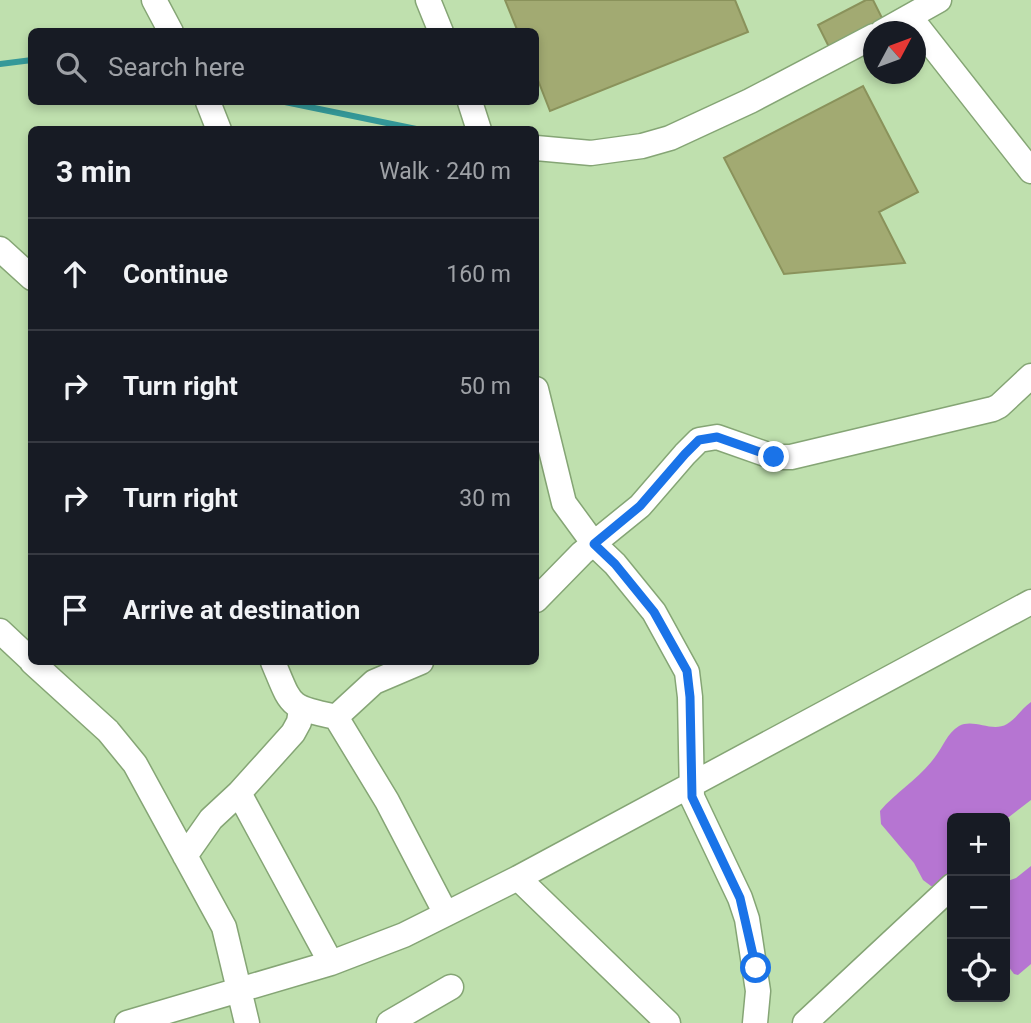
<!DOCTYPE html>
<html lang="en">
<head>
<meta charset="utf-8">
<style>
  :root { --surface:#171b24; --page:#242831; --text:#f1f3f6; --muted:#9ea1a6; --line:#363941 }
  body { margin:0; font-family:Roboto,sans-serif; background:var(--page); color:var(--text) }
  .controls { position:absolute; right:21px; bottom:21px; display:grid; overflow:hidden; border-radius:10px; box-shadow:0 4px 10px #0003 }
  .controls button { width:63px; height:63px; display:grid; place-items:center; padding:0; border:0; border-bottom:2px solid var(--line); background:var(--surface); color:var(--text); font:35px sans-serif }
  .compass { position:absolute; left:863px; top:21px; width:63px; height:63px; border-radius:50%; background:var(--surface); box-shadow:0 4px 10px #0003; rotate:49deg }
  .stop { position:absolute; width:21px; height:21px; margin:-16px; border:5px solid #1a73e8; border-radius:50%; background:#fff }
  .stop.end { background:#1a73e8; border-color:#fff; box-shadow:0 2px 7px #0008 }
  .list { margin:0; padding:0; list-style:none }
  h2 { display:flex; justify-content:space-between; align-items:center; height:91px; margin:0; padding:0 28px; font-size:30px }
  h2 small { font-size:23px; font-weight:400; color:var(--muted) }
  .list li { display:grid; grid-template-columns:46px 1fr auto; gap:21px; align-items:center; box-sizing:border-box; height:112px; padding:0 28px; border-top:2px solid var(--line) }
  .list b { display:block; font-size:26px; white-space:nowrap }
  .list em { font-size:23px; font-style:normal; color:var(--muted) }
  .icon { flex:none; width:38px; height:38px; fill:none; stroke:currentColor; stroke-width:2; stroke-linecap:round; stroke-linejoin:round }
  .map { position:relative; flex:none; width:1031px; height:1023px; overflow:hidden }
  .search { position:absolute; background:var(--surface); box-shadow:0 4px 10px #0003; left:28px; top:28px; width:511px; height:77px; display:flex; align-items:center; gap:18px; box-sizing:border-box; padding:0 24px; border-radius:10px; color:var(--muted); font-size:26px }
  .panel { position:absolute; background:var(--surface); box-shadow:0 4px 10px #0003; left:28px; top:126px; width:511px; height:539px; border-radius:10px }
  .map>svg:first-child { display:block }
  .forest { fill:#b675d2 }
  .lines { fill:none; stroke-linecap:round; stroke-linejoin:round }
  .stream { stroke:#359999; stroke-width:6 }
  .building { fill:#a2aa72; stroke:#8a925b; stroke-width:2 }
  .minor-casing { stroke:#85a575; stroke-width:27 }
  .minor { stroke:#fff; stroke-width:24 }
  .route { stroke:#1a73e8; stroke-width:9 }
</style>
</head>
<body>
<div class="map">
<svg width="1031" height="1023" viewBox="0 0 1031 1023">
  <rect width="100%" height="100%" fill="#bfe0ae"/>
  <path class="forest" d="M1031 702V800L1005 820 952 818V879L939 888 931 886 923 880 914 863 881 824 880 811C897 791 920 778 935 757 943 747 947 733 959 726 974 718 992 733 1007 724 1016 719 1022 708 1031 702Z
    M1031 866V964L1018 975 1014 974 1005 962V882L1016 878Z"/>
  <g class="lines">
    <path class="stream" d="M0 64 32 60
      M285 102 421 130"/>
  </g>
  <path class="building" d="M505 0H735L748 32 550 111 536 75V32H518Z
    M866 0H873L884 22 830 49 818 25Z
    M863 86 918 192 879 212 905 263 784 274 724 158Z"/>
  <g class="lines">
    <defs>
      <path id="minor" d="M154 0 171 32
        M428 0 441 32
        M910 17 1031 171
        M882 32 939 0
        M208 102 219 130
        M470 102 479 130
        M536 148 591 153 642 146 670 138 750 101 874 36
        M0 249 32 278
        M536 389 564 503 594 544 615 564 654 612 687 672 690 697 692 797 740 898 747 919 758 991 755 1023
        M536 600 582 553 640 506 685 454 699 440 717 437 774 457H791L993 409 999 406 1031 376
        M0 631 32 661
        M32 662 108 731 135 764 224 927 247 1023
        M273 662C292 707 287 706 336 717L387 801 446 914
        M336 717 374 682 421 662
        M239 793 331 963
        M185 856 211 819 239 793 293 733 299 722 301 709
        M518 878 668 1023
        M127 1023 331 963 404 935 518 878 1031 602
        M389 1023 451 987
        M805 1023 952 886"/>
    </defs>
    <use href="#minor" class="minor-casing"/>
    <use href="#minor" class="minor"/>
  </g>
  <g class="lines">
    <path class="route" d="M756 968 740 898 692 797 690 697 687 671 654 612 615 564 594 544 640 506 685 454 699 440 717 437 774 457"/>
  </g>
</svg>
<div class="controls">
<button>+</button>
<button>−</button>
<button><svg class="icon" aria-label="locate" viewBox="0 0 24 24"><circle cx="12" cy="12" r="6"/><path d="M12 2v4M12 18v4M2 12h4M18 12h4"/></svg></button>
</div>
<svg class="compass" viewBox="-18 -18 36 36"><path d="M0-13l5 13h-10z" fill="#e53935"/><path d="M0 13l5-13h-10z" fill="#9ea1a6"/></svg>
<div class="stop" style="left:756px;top:968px"></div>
<div class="stop end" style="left:774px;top:457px"></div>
<div class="search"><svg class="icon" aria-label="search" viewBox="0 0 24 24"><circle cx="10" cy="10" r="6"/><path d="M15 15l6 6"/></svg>Search here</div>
<section class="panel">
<h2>3 min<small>Walk · 240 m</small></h2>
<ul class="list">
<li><svg class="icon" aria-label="ahead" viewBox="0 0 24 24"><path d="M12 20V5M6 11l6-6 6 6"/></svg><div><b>Continue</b></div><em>160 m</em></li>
<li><svg class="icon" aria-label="right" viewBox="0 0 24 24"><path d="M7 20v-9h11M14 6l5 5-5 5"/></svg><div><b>Turn right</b></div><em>50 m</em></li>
<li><svg class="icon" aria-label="right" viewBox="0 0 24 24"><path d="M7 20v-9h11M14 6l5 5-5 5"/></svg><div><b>Turn right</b></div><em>30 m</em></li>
<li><svg class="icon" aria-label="arrive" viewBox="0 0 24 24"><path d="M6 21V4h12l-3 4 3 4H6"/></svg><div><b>Arrive at destination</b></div></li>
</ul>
</section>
</div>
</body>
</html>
